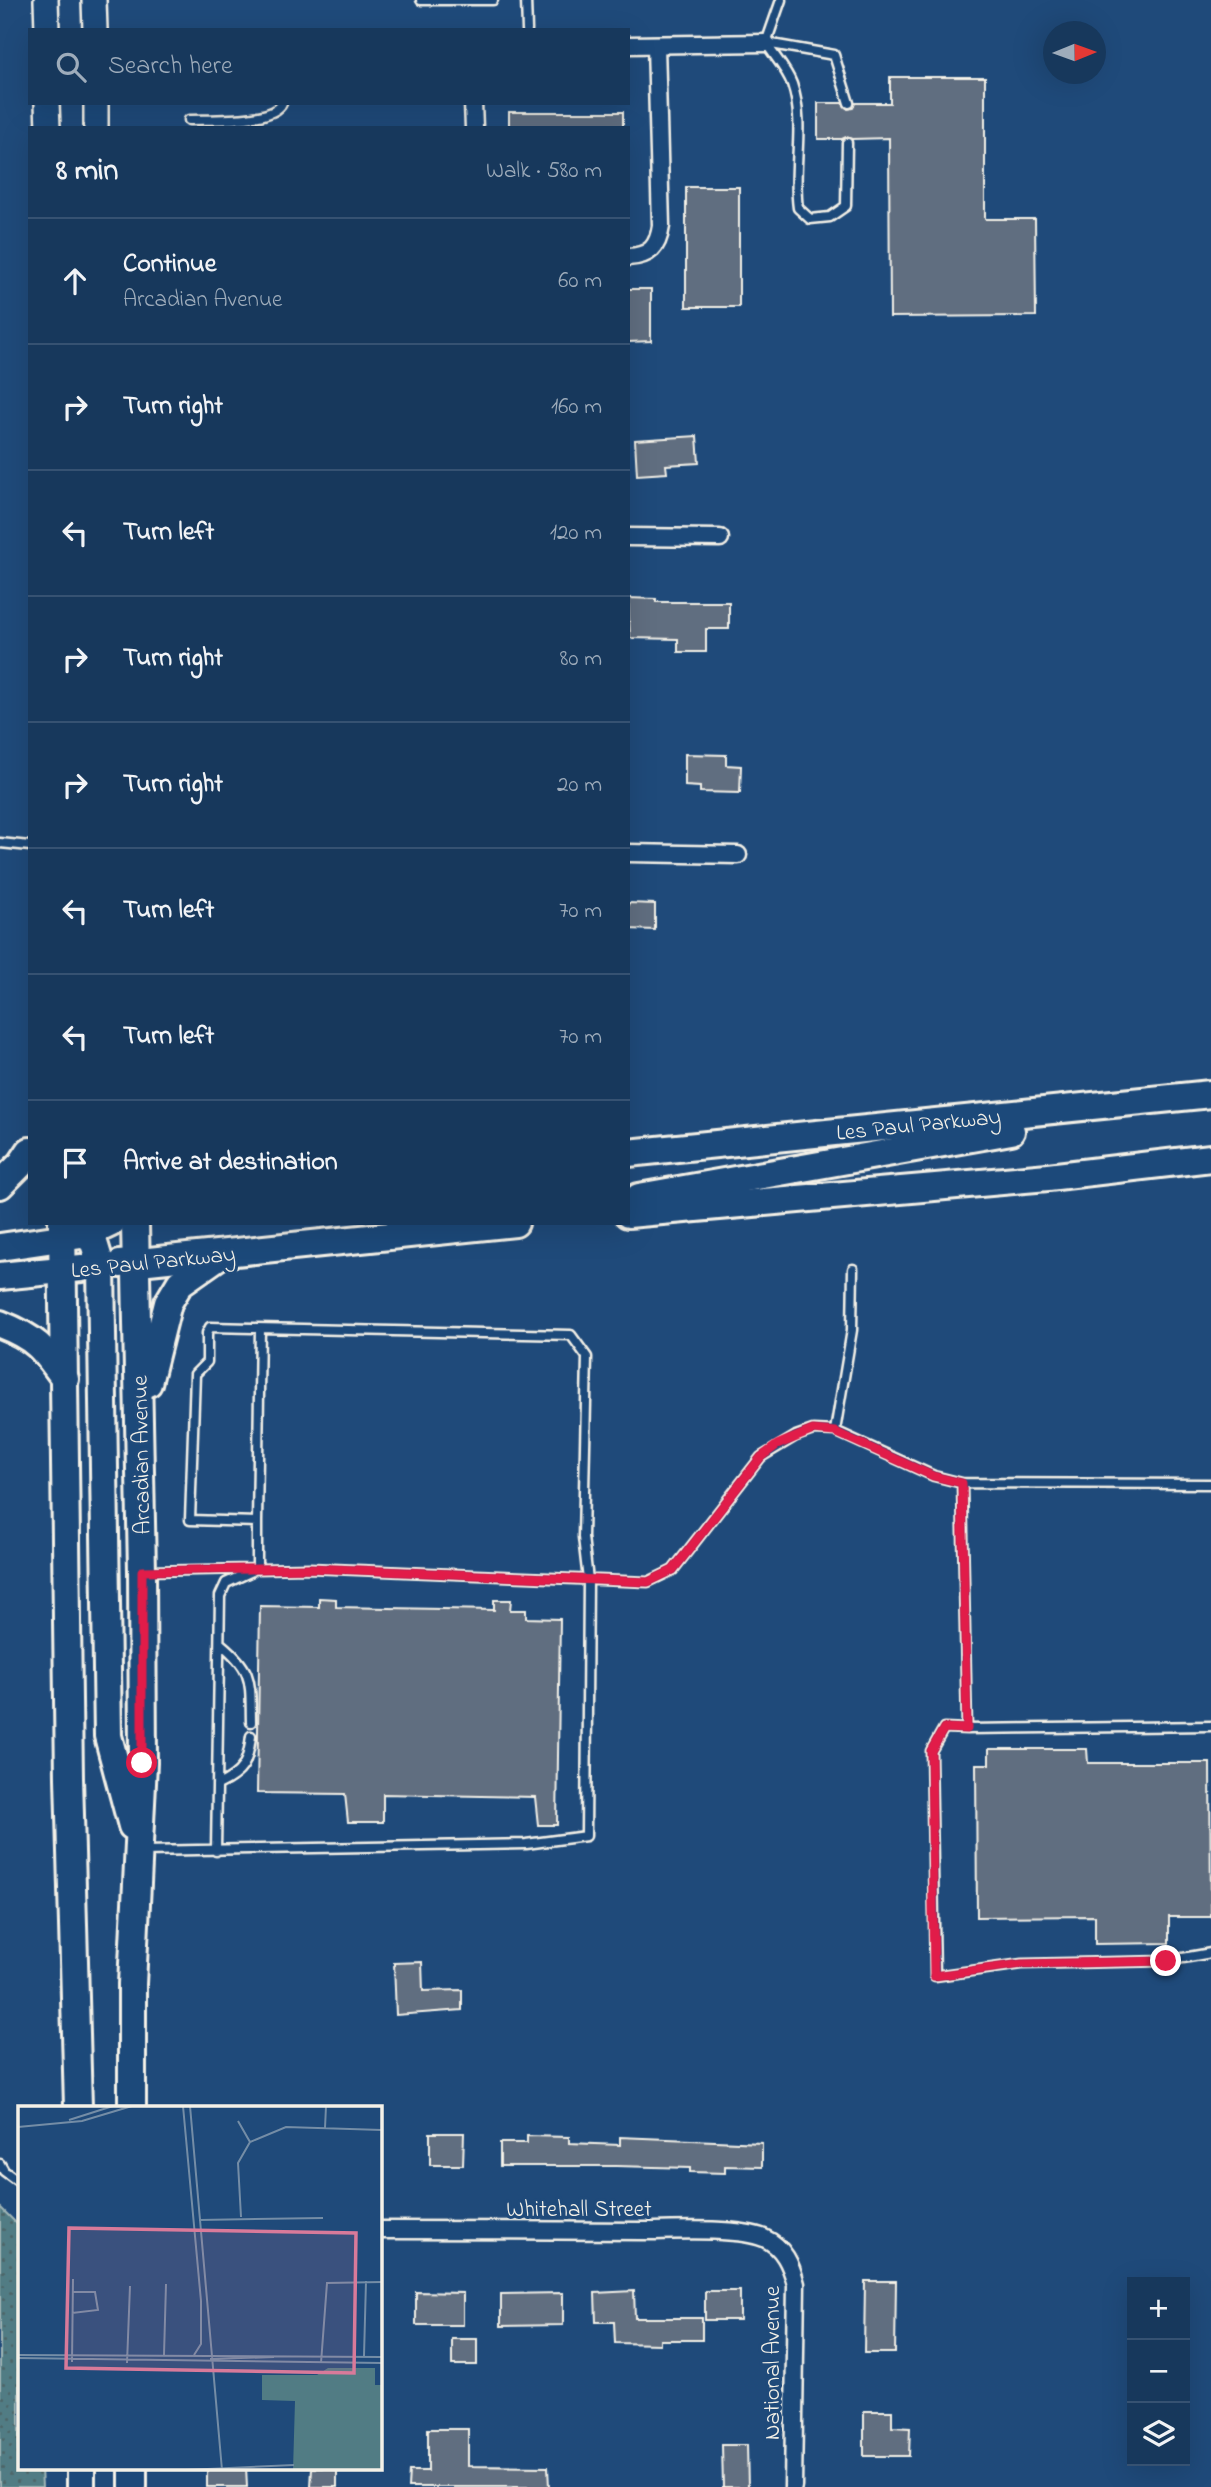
<!DOCTYPE html>
<html lang="en">
<head>
<meta charset="utf-8">
<style>
  :root { --surface:#17385c; --page:#244365; --text:#f1f3f6; --muted:#9eacbb; --line:#365272 }
  body { margin:0; font-family:"Indie Flower",sans-serif; background:var(--page); color:var(--text) }
  .controls { position:absolute; right:21px; bottom:21px; display:grid; overflow:hidden; border-radius:0px; box-shadow:0 7px 28px #0002 }
  .controls button { width:63px; height:63px; display:grid; place-items:center; padding:0; border:0; border-bottom:2px solid var(--line); background:var(--surface); color:var(--text); font:35px sans-serif }
  .compass { position:absolute; left:1043px; top:21px; width:63px; height:63px; border-radius:50%; background:var(--surface); box-shadow:0 7px 28px #0002; rotate:89deg }
  .stop { position:absolute; width:21px; height:21px; margin:-16px; border:5px solid #e11d48; border-radius:50%; background:#fff }
  .stop.end { background:#e11d48; border-color:#fff; box-shadow:0 2px 7px #0008 }
  .list { margin:0; padding:0; list-style:none }
  h2 { display:flex; justify-content:space-between; align-items:center; height:91px; margin:0; padding:0 28px; font-size:30px }
  h2 small { font-size:23px; font-weight:400; color:var(--muted) }
  .list li { display:grid; grid-template-columns:46px 1fr auto; gap:21px; align-items:center; box-sizing:border-box; height:126px; padding:0 28px; border-top:2px solid var(--line) }
  .list b { display:block; font-size:26px; white-space:nowrap }
  .list p { margin:0; font-size:23px; white-space:nowrap; color:var(--muted) }
  .list em { font-size:23px; font-style:normal; color:var(--muted) }
  .icon { flex:none; width:38px; height:38px; fill:none; stroke:currentColor; stroke-width:2; stroke-linecap:round; stroke-linejoin:round }
  .map { position:relative; flex:none; width:1211px; height:2487px; overflow:hidden }
  .search { position:absolute; background:var(--surface); box-shadow:0 7px 28px #0002; left:28px; top:28px; width:602px; height:77px; display:flex; align-items:center; gap:18px; box-sizing:border-box; padding:0 24px; border-radius:0px; color:var(--muted); font-size:26px }
  .panel { position:absolute; background:var(--surface); box-shadow:0 7px 28px #0002; left:28px; top:126px; width:602px; height:1099px; border-radius:0px }
  .map>svg:first-child { display:block }
  .grass { fill:url(#grass-dots); stroke:#a2b6b6; stroke-width:2 }
  .building { fill:#616e80; stroke:#f4f1e8; stroke-width:2 }
  .lines { fill:none; stroke-linecap:round; stroke-linejoin:round }
  .lane-casing { stroke:#f4f1e8; stroke-width:13 }
  .street-casing { stroke:#f4f1e8; stroke-width:21 }
  .secondary-casing { stroke:#f4f1e8; stroke-width:28 }
  .primary-casing { stroke:#f4f1e8; stroke-width:32 }
  .lane { stroke:#1f4a7a; stroke-width:8 }
  .street { stroke:#1f4a7a; stroke-width:16 }
  .secondary { stroke:#1f4a7a; stroke-width:23 }
  .primary { stroke:#1f4a7a; stroke-width:26 }
  .route { stroke:#e11d48; stroke-width:9 }
  .labels { text-anchor:middle; stroke-width:6; stroke-linejoin:round; paint-order:stroke }
  .street-label { font-size:23px; fill:#f4f1e8; stroke:#1f4a7a }
  .inset-road { fill:none; stroke:#748da6; stroke-width:2 }
  .view { fill:#d87a9a; fill-opacity:0.15; stroke:#d87a9a; stroke-width:3.5 }
  .inset-edge { fill:none; stroke:#f4f1e8; stroke-width:3.5 }
</style>
</head>
<body>
<div class="map">
<svg width="1211" height="2487" viewBox="0 0 1211 2487">
  <defs>
    <pattern id="grass-dots" width="8" height="8" patternUnits="userSpaceOnUse" patternTransform="scale(1.75)"><rect width="8" height="8" fill="#517c84"/><path d="M2 2h.1M6 6h.1" fill="none" stroke="#4d6568" stroke-width="1.8" stroke-linecap="round"/></pattern>
  </defs>
  <rect width="100%" height="100%" fill="#1f4a7a"/>
  <filter id="ink" filterUnits="userSpaceOnUse"><feTurbulence type="fractalNoise" baseFrequency=".0143" numOctaves="2"/><feDisplacementMap in="SourceGraphic" scale="14" xChannelSelector="R" yChannelSelector="G"/><feConvolveMatrix kernelMatrix="1 2 1 2 8 2 1 2 1" color-interpolation-filters="sRGB"/></filter>
  <g filter="url(#ink)">
    <path class="grass" d="M0 2207 19 2226V2468H41L42 2487H0Z"/>
    <path class="building" d="M890 77H985V219H1035L1036 316 890 317 889 138 852 139 846 137 842 139H818V103H842L848 109 853 108 855 103H890Z
      M509 112H623V128H509Z
      M686 187H739V307H686Z
      M628 289H651V341L628 342Z
      M697 436 699 463 666 465 667 473 637 475 635 440Z
      M628 598 656 599V602H729V629H706V652H678V639L630 638Z
      M685 754 726 755V765L741 766 740 793 700 792V787L685 786Z
      M628 903 655 904V930L628 929Z
      M319 1598 336 1599V1607L494 1610V1600H511L510 1610H526V1618L560 1619 557 1825H538L535 1797 383 1794V1822H348L345 1794 257 1793 260 1606 319 1607Z
      M989 1749H1087L1088 1763H1210L1211 1917H1169V1943L1095 1944V1916L977 1917 976 1764H989Z
      M422 1962 423 1991 462 1990V2010L396 2015 394 1963Z
      M430 2133H464L463 2165H430Z
      M527 2136 569 2137V2143L620 2145V2137L762 2143V2167L725 2166V2173L690 2172V2168L616 2166H500V2143H527Z
      M865 2281H896L895 2353H864Z
      M634 2291 635 2318H702V2340H660V2344L615 2343 614 2322H596L595 2293Z
      M705 2291H740V2320H705Z
      M416 2292 463 2293V2325H416Z
      M563 2293V2325L501 2326V2294Z
      M452 2339H477V2365H452Z
      M864 2411H892V2427L910 2428 909 2456H864Z
      M428 2429H468V2466L548 2467 549 2487H408L409 2471H428Z
      M722 2445H747L748 2487H723Z
      M207 2468H246L247 2487H207Z
      M312 2468H337V2487H311Z"/>
    <g class="lines">
      <defs>
        <path id="lane" d="M421 0H493
          M526 0 527 30
          M766 43C774 56 787 70 792 84 806 124 792 167 798 208L810 219 830 217 846 206 847 143
          M766 43 834 55 849 103
          M766 43 781 0
          M189 120C209 119 274 123 282 103
          M0 843 30 846
          M835 1431 852 1330 853 1269
          M962 1483 967 1729 1211 1726
          M257 1522 260 1329
          M146 1571 309 1568 648 1582 673 1570 761 1457 796 1436 813 1430 835 1431 934 1476 962 1483 1211 1484
          M220 1643C254 1671 250 1681 251 1722
          M967 1729 944 1728 931 1751 935 1976 1022 1964 1166 1961 1211 1953
          M218 1785C243 1773 248 1764 251 1736
          M144 1851 526 1844 586 1836 588 1580 583 1537 587 1357 571 1335 210 1327 207 1333V1362L195 1374 190 1520 257 1522V1569
          M216 1851 220 1596 226 1583 252 1571
          M0 2164 4 2171 19 2182"/>
        <path id="street" d="M628 45 766 43
          M473 103 474 128
          M628 257C650 256 658 247 661 226L656 45
          M628 537 720 538
          M628 853 738 855
          M380 2230C467 2230 555 2230 642 2231 673 2231 737 2227 764 2238 784 2247 791 2265 796 2284L793 2487"/>
        <path id="secondary" d="M46 0 47 30
          M94 0 95 30
          M47 103 48 128
          M96 103V128"/>
        <g id="primary">
          <path id="s1" d="M628 1153 1211 1094"/>
          <path d="M0 1185 22 1163 30 1151"/>
          <path d="M639 1197 1011 1131"/>
          <path d="M628 1214 1048 1177 1211 1158"/>
          <path d="M62 1223 69 1778 78 2107"/>
          <path d="M77 1223 94 1243 101 1266 108 1736 132 1826"/>
          <path d="M0 1247 88 1234 111 1223"/>
          <path d="M120 1264 515 1223"/>
          <path d="M0 1276 82 1268"/>
          <path d="M0 1324C36 1338 43 1348 65 1379"/>
          <path d="M148 1383 168 1303 180 1283 220 1255"/>
          <path d="M132 2107V1984L143 1763 142 1571 135 1223"/>
          <path d="M81 2468V2487"/>
          <path d="M133 2468V2487"/>
        </g>
      </defs>
      <use href="#lane" class="lane-casing"/>
      <use href="#street" class="street-casing"/>
      <use href="#secondary" class="secondary-casing"/>
      <use href="#primary" class="primary-casing"/>
      <use href="#lane" class="lane"/>
      <use href="#street" class="street"/>
      <use href="#secondary" class="secondary"/>
      <use href="#primary" class="primary"/>
    </g>
  </g>
  <g class="lines" filter="url(#ink)">
    <path class="route" d="M142 1763V1571L309 1568 648 1582 673 1570 761 1457 777 1445 813 1430 835 1432 933 1476 962 1483 967 1729 944 1728 931 1751 934 1976 1022 1964 1166 1961"/>
  </g>
  <g class="labels">
    <g class="street-label">
      <text dy="8" stroke="none"><textPath href="#s1" startOffset="292">Les Paul Parkway</textPath></text>
      <text transform="translate(153 1261) rotate(-6)" y="8">Les Paul Parkway</text>
      <text transform="translate(140 1455) rotate(-91)" y="8">Arcadian Avenue</text>
      <text x="579" y="2216">Whitehall Street</text>
      <text transform="translate(771 2363) rotate(-90)" y="8">National Avenue</text>
    </g>
  </g>
  <g transform="translate(18 2106)">
    <rect width="364" height="364" fill="#1f4a7a"/>
    <path d="M310 262H357V279H364V364H275L277 295 244 294V269H299Z" fill="#517c84"/>
    <path class="inset-road" d="M165 0 183 195V238L176 249M172 0 204 364M51 14 95 0M220 15 232 36M0 21 64 15 114 0M307 22 308 0M223 111 220 57 232 36 268 21 364 24M181 114 305 112M54 207 80 204 77 186H55M0 249 364 251M146 249 148 178M346 250 348 175M0 252 364 257M192 253 256 251M54 256 55 173M109 257 112 180M303 257 309 177 364 176M168 364 276 359"/>
    <path class="view" d="M51 122 338 127 336 267 48 262Z"/>
    <rect width="364" height="364" class="inset-edge"/>
  </g>
</svg>
<div class="controls">
<button>+</button>
<button>−</button>
<button><svg class="icon" aria-label="layers" viewBox="0 0 24 24"><path d="M12 4l9 5-9 5-9-5zM3 14l9 5 9-5"/></svg></button>
</div>
<svg class="compass" viewBox="-18 -18 36 36"><path d="M0-13l5 13h-10z" fill="#e53935"/><path d="M0 13l5-13h-10z" fill="#9eacbb"/></svg>
<div class="stop" style="left:142px;top:1763px"></div>
<div class="stop end" style="left:1166px;top:1961px"></div>
<div class="search"><svg class="icon" aria-label="search" viewBox="0 0 24 24"><circle cx="10" cy="10" r="6"/><path d="M15 15l6 6"/></svg>Search here</div>
<section class="panel">
<h2>8 min<small>Walk · 580 m</small></h2>
<ul class="list">
<li><svg class="icon" aria-label="ahead" viewBox="0 0 24 24"><path d="M12 20V5M6 11l6-6 6 6"/></svg><div><b>Continue</b><p>Arcadian Avenue</p></div><em>60 m</em></li>
<li><svg class="icon" aria-label="right" viewBox="0 0 24 24"><path d="M7 20v-9h11M14 6l5 5-5 5"/></svg><div><b>Turn right</b></div><em>160 m</em></li>
<li><svg class="icon" aria-label="left" viewBox="0 0 24 24"><path d="M17 20v-9H6M10 6l-5 5 5 5"/></svg><div><b>Turn left</b></div><em>120 m</em></li>
<li><svg class="icon" aria-label="right" viewBox="0 0 24 24"><path d="M7 20v-9h11M14 6l5 5-5 5"/></svg><div><b>Turn right</b></div><em>80 m</em></li>
<li><svg class="icon" aria-label="right" viewBox="0 0 24 24"><path d="M7 20v-9h11M14 6l5 5-5 5"/></svg><div><b>Turn right</b></div><em>20 m</em></li>
<li><svg class="icon" aria-label="left" viewBox="0 0 24 24"><path d="M17 20v-9H6M10 6l-5 5 5 5"/></svg><div><b>Turn left</b></div><em>70 m</em></li>
<li><svg class="icon" aria-label="left" viewBox="0 0 24 24"><path d="M17 20v-9H6M10 6l-5 5 5 5"/></svg><div><b>Turn left</b></div><em>70 m</em></li>
<li><svg class="icon" aria-label="arrive" viewBox="0 0 24 24"><path d="M6 21V4h12l-3 4 3 4H6"/></svg><div><b>Arrive at destination</b></div></li>
</ul>
</section>
</div>
</body>
</html>
